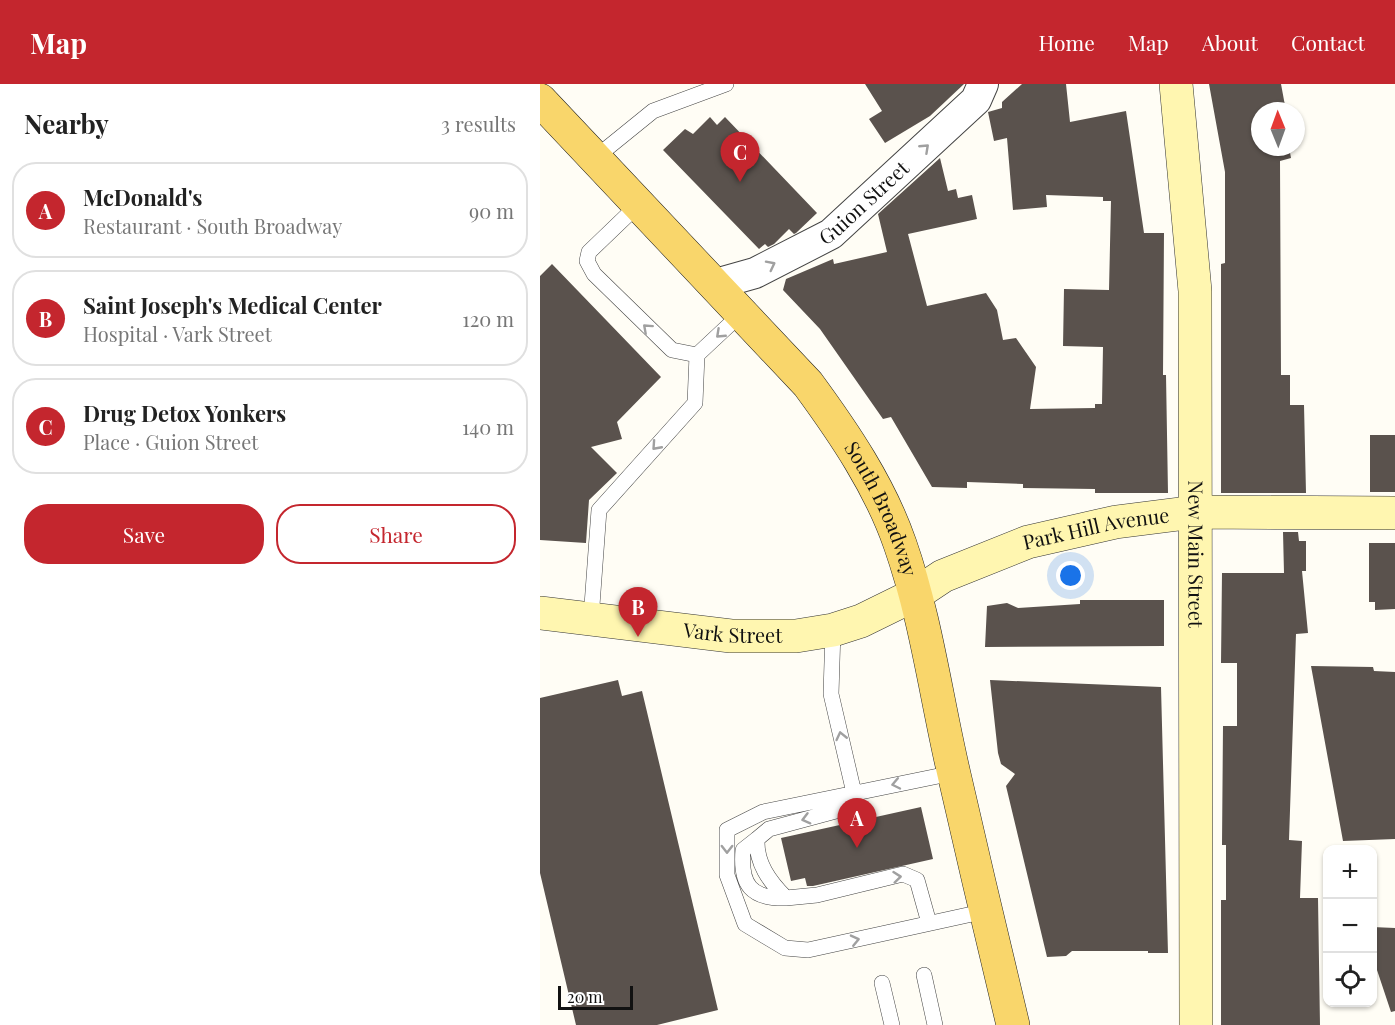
<!DOCTYPE html>
<html lang="en">
<head>
<meta charset="utf-8">
<style>
  :root { --surface:#fff; --page:#f2f2f2; --text:#222; --muted:#767676; --line:#e0e0e0; --accent:#c4262e }
  body { margin:0; font-family:"Playfair Display",serif; background:var(--page); color:var(--text) }
  .controls { position:absolute; right:18px; bottom:18px; display:grid; overflow:hidden; border-radius:12px; box-shadow:0 2px 4px #0004 }
  .controls button { width:54px; height:54px; display:grid; place-items:center; padding:0; border:0; border-bottom:2px solid var(--line); background:var(--surface); color:var(--text); font:30px sans-serif }
  .compass { position:absolute; left:711px; top:18px; width:54px; height:54px; border-radius:50%; background:var(--surface); box-shadow:0 2px 4px #0004; rotate:359deg }
  .scale { position:absolute; left:18px; bottom:15px; width:75px; box-sizing:border-box; padding-left:6px; border:3px solid #111; border-top:0; font-size:16px; line-height:21px; white-space:nowrap; color:#111; -webkit-text-stroke:4px #fff; paint-order:stroke }
  .you { position:absolute; left:531px; top:492px; width:21px; height:21px; margin:-15px; border:4px solid #fff; border-radius:50%; background:#1a73e8; box-shadow:0 0 0 9px #1a73e833 }
  .badge { display:grid; place-items:center; width:39px; height:39px; border-radius:50%; background:var(--accent); color:#fff; font-size:20px; font-weight:700 }
  .pin { position:absolute; translate:-50% -50px; filter:drop-shadow(0 2px 3px #0008) }
  .pin::after { content:''; position:absolute; top:32px; width:21px; height:18px; background:inherit; clip-path:polygon(0 0,100% 0,50% 100%) }
  .list { margin:0; padding:0; list-style:none }
  h2 { display:flex; justify-content:space-between; align-items:center; height:78px; margin:0; padding:0 24px; font-size:26px }
  h2 small { font-size:20px; font-weight:400; color:var(--muted) }
  .list li { display:grid; grid-template-columns:39px 1fr auto; gap:18px; align-items:center; box-sizing:border-box; height:96px; margin:0 12px 12px; padding:0 12px; border:2px solid var(--line); border-radius:24px }
  .list b { display:block; font-size:22px; white-space:nowrap }
  .list p { margin:0; font-size:20px; white-space:nowrap; color:var(--muted) }
  .list em { font-size:20px; font-style:normal; color:var(--muted) }
  .actions { display:flex; gap:12px; padding:18px 24px }
  .actions a { flex:1; padding:14px 0; border:2px solid var(--accent); border-radius:24px; text-align:center; font-size:21px; color:var(--accent) }
  .actions .main { background:var(--accent); color:#fff }
  .icon { flex:none; width:33px; height:33px; fill:none; stroke:currentColor; stroke-width:2; stroke-linecap:round; stroke-linejoin:round }
  .map { position:relative; flex:none; width:855px; height:941px; overflow:hidden }
  header { display:flex; align-items:center; gap:36px; box-sizing:border-box; height:84px; padding:0 30px; background:var(--accent); color:#fff }
  header strong { font-size:28px }
  nav { display:flex; gap:33px; margin-inline-start:auto; font-size:21px }
  main { display:flex }
  aside { flex:1; background:var(--surface) }
  .map>svg:first-child { display:block }
  .building { fill:#5a524d }
  .lines { fill:none; stroke-linecap:round; stroke-linejoin:round }
  .lane-casing { stroke:#444; stroke-width:16 }
  .street-casing { stroke:#444; stroke-width:32 }
  .secondary-casing { stroke:#333; stroke-width:34 }
  .primary-casing { stroke:#222; stroke-width:34 }
  .lane { stroke:#fff; stroke-width:15 }
  .street { stroke:#fff; stroke-width:30 }
  .secondary { stroke:#fff6b0; stroke-width:33 }
  .primary { stroke:#f9d66b; stroke-width:33 }
  .oneway { stroke:#a0a0a0 }
  .labels { text-anchor:middle; stroke-width:6; stroke-linejoin:round; paint-order:stroke }
  .street-label { font-size:20px; fill:#111; stroke:#fff }
</style>
</head>
<body>
<header>
<strong>Map</strong>
<nav><a>Home</a><a>Map</a><a>About</a><a>Contact</a></nav>
</header>
<main>
<aside>
<h2>Nearby<small>3 results</small></h2>
<ul class="list">
<li><span class="badge">A</span><div><b>McDonald's</b><p>Restaurant · South Broadway</p></div><em>90 m</em></li>
<li><span class="badge">B</span><div><b>Saint Joseph's Medical Center</b><p>Hospital · Vark Street</p></div><em>120 m</em></li>
<li><span class="badge">C</span><div><b>Drug Detox Yonkers</b><p>Place · Guion Street</p></div><em>140 m</em></li>
</ul>
<div class="actions"><a class="main">Save</a><a>Share</a></div>
</aside>
<div class="map">
<svg width="855" height="941" viewBox="0 0 855 941">
  <rect width="100%" height="100%" fill="#fffdf5"/>
  <path class="building" d="M325 0H424L390 32 345 59 329 35 342 27Z
    M482 0H526L530 38 586 27 604 149H624L623 291H626L628 409H555V405L483 404V400L427 398V404L392 403 351 333 343 335 280 245 243 206 246 195 293 175 294 180 347 168 338 130 400 74 408 107 416 105 418 114 432 111 437 135 368 150 387 222 446 209 457 226 463 256 476 254 496 283 490 325 555 324V320H562L563 263 523 262 524 205 569 206 571 117H563V113L506 111 507 123 473 126 467 54 454 57 448 28 462 24V18Z
    M669 0H741L746 27H720V63H749L751 74 740 77 741 291H750V321H764L766 409H681V180L685 179V88Z
    M170 33 177 41 185 33 277 129 256 149 254 150 249 145 234 160 228 163 225 160 219 165 123 66 145 45 153 50Z
    M12 180 121 293 77 338 82 355 51 363 77 389 49 416 46 459 0 456V192Z
    M830 351H855V408H830Z
    M743 448H758L759 457H766V487H762L768 549 756 550 749 756 762 757 760 814H778L780 941H681V816H686V761H682L683 642H697V579H681L682 489H744Z
    M829 459H855V525L835 526V518H829Z
    M540 516H624V562L445 563 447 522 467 519 478 524 540 520Z
    M771 582 833 583 834 587 855 588V755L803 757Z
    M78 596 82 612 102 607 178 926 117 941H36L0 789V614Z
    M450 596 621 603 628 869H608V867H532L526 872 507 873 466 702 475 690 461 680 458 669Z
    M381 723 393 775 273 802H267L265 794 251 797 241 754Z
    M832 843 855 844V927L851 928 832 871Z"/>
  <g class="lines">
    <defs>
      <path id="lane" d="M55 74 113 27 186 0
        M99 120 49 168 47 177 54 190 132 266 157 271
        M51 535 59 426 155 319 157 271 203 228
        M293 546 291 610 314 709 307 724 229 745 217 755C216 779 229 797 246 814L277 811 363 790 377 796 389 839
        M413 689 223 728 187 746V791L205 840 245 864 268 866 446 827
        M217 755 203 766C200 801 211 815 246 814
        M384 891 395 941
        M342 899 352 941"/>
      <g id="street">
        <path id="s1" d="M176 200 215 189 291 150 436 16 443 0"/>
      </g>
      <g id="secondary">
        <path id="s2" d="M636 0 655 207 656 941"/>
        <path id="s3" d="M0 529 191 552H256L293 546 321 537 376 510 403 492 488 458 576 438 655 428 855 429"/>
      </g>
      <g id="primary">
        <path id="s4" d="M0 16 268 300C304 349 340 402 360 460 386 534 396 613 414 690 433 774 453 857 473 941"/>
      </g>
    </defs>
    <use href="#lane" class="lane-casing"/>
    <use href="#street" class="street-casing"/>
    <use href="#secondary" class="secondary-casing"/>
    <use href="#primary" class="primary-casing"/>
    <use href="#lane" class="lane"/>
    <use href="#street" class="street"/>
    <use href="#secondary" class="secondary"/>
    <use href="#primary" class="primary"/>
  </g>
  <defs><path id="oneway-chevron" d="M-2-3.5L2.5 0L-2 3.5" fill="none" stroke-width="1.6" stroke-linecap="round" stroke-linejoin="round" transform="scale(1.5)"/></defs>
  <g class="oneway">
    <use href="#oneway-chevron" transform="translate(385 64) rotate(-43)"/>
    <use href="#oneway-chevron" transform="translate(231 181) rotate(-27)"/>
    <use href="#oneway-chevron" transform="translate(107 244) rotate(-138)"/>
    <use href="#oneway-chevron" transform="translate(180 250) rotate(137)"/>
    <use href="#oneway-chevron" transform="translate(116 362) rotate(132)"/>
    <use href="#oneway-chevron" transform="translate(301 652) rotate(-103)"/>
    <use href="#oneway-chevron" transform="translate(356 700) rotate(168)"/>
    <use href="#oneway-chevron" transform="translate(266 735) rotate(165)"/>
    <use href="#oneway-chevron" transform="translate(187 765) rotate(90)"/>
    <use href="#oneway-chevron" transform="translate(357 793) rotate(-6)"/>
    <use href="#oneway-chevron" transform="translate(315 856) rotate(-13)"/>
  </g>
  <g class="labels">
    <g class="street-label">
      <text dy="7" stroke="none"><textPath href="#s1" startOffset="171">Guion Street</textPath></text>
      <text dy="7" stroke="none"><textPath href="#s4" startOffset="536">South Broadway</textPath></text>
      <text dy="7" stroke="none"><textPath href="#s3" startOffset="579">Park Hill Avenue</textPath></text>
      <text dy="7" stroke="none"><textPath href="#s2" startOffset="471">New Main Street</textPath></text>
      <text dy="7" stroke="none"><textPath href="#s3" startOffset="194">Vark Street</textPath></text>
    </g>
  </g>
</svg>
<div class="controls">
<button>+</button>
<button>−</button>
<button><svg class="icon" aria-label="locate" viewBox="0 0 24 24"><circle cx="12" cy="12" r="6"/><path d="M12 2v4M12 18v4M2 12h4M18 12h4"/></svg></button>
</div>
<svg class="compass" viewBox="-18 -18 36 36"><path d="M0-13l5 13h-10z" fill="#e53935"/><path d="M0 13l5-13h-10z" fill="#767676"/></svg>
<div class="scale">20 m</div>
<div class="you"></div>
<div class="pin badge" style="left:317px;top:764px">A</div>
<div class="pin badge" style="left:98px;top:553px">B</div>
<div class="pin badge" style="left:200px;top:98px">C</div>
</div>
</main>
</body>
</html>
